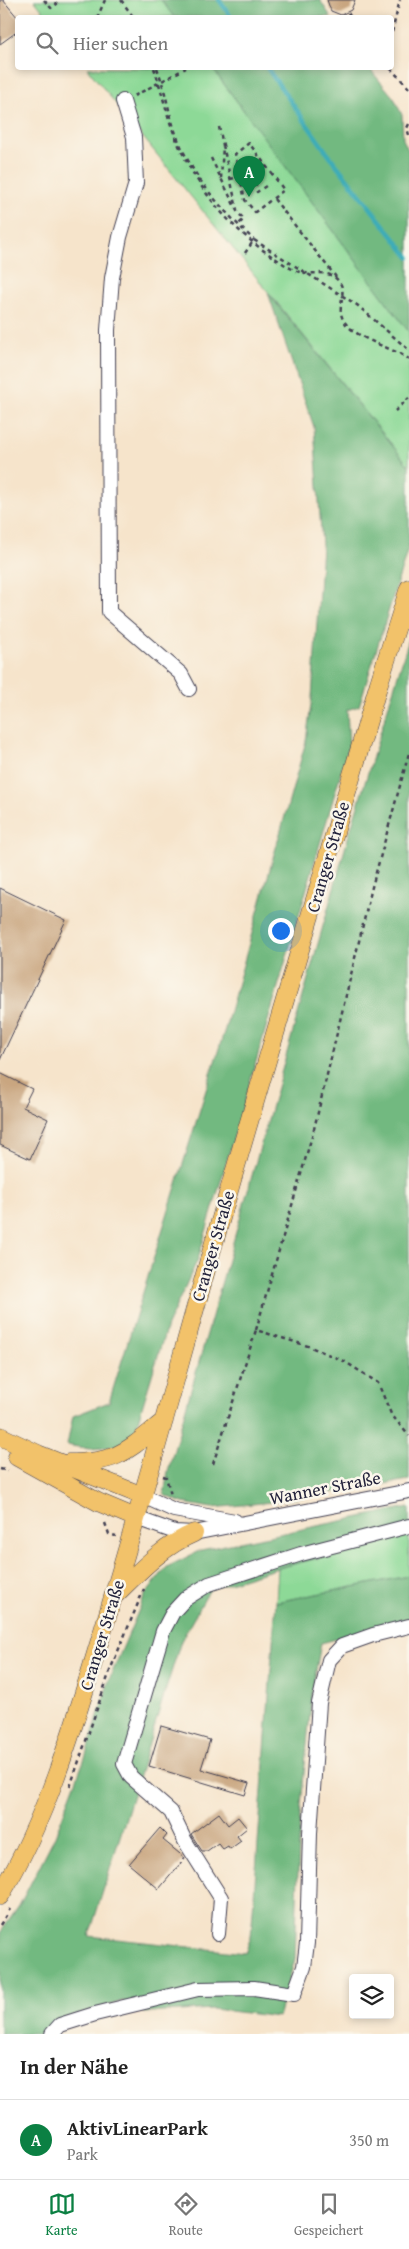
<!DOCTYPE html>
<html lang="de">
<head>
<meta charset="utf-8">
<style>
  :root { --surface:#fff; --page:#f6f6f6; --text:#222; --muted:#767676; --line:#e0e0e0; --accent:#0b8043 }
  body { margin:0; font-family:"Gentium Book Plus",serif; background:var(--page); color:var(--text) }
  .controls { position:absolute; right:15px; bottom:15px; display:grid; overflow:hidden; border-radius:5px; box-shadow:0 2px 8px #0003 }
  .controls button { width:45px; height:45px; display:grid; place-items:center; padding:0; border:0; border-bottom:1px solid var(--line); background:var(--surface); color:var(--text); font:25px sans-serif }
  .you { position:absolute; left:280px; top:930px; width:18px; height:18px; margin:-12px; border:4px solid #fff; border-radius:50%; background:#1a73e8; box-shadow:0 0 0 8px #1a73e833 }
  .badge { display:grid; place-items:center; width:32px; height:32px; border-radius:50%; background:var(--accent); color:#fff; font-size:16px; font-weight:700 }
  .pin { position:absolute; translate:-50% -41px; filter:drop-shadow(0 1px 2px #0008) }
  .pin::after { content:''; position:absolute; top:26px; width:18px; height:15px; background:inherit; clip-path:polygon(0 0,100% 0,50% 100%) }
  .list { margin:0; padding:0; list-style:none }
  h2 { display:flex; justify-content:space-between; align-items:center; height:65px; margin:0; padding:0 20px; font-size:21px }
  h2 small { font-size:16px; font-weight:400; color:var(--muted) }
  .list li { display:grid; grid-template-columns:32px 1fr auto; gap:15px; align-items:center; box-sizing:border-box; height:80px; padding:0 20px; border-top:1px solid var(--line) }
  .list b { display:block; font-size:19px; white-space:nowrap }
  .list p { margin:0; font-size:16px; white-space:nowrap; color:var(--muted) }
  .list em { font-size:16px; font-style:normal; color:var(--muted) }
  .icon { flex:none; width:28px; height:28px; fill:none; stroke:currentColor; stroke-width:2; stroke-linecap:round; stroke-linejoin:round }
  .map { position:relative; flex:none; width:409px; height:2034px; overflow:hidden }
  .search { position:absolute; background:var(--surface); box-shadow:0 2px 8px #0003; left:15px; right:15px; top:15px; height:55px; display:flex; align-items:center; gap:12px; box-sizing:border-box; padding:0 18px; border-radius:5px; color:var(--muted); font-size:19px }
  .sheet { height:145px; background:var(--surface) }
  nav { display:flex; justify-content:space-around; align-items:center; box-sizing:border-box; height:70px; border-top:1px solid var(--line); background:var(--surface); font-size:14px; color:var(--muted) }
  nav a { display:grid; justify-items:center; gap:2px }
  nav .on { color:var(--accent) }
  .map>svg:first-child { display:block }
  .green { fill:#8dd997; stroke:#587e69 }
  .forest { fill:#72b980; stroke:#4a6e5e }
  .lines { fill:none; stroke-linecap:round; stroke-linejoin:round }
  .stream { stroke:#3cacb8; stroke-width:4.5 }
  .building { fill:#c9a680 }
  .minor-casing { stroke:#423f51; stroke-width:16 }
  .major-casing { stroke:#423f51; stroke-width:19 }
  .path { stroke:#423f51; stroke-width:2.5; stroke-dasharray:4 4; stroke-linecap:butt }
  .minor { stroke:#fff; stroke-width:14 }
  .major { stroke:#f2c26a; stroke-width:18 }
  .labels { text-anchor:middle; stroke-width:5; stroke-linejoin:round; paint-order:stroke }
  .street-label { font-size:18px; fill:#22223b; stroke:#fbf7ec }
</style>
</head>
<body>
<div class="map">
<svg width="409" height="2034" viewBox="0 0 409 2034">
  <rect width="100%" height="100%" fill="#fbf7ec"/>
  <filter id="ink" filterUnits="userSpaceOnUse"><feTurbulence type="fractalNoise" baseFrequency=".02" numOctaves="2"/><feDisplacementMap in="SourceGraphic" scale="10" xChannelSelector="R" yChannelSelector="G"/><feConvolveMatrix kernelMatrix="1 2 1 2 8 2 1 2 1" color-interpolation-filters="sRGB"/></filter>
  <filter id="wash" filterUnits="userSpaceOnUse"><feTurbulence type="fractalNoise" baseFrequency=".0096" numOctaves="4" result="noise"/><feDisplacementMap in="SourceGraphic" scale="20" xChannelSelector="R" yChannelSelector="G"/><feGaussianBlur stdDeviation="1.12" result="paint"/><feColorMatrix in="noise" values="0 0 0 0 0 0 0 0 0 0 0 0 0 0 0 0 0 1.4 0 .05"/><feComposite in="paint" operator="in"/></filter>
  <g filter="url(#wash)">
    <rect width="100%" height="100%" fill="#f6e4cb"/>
    <path class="green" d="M34 0H161L174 17H48Z
      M87 68H212L409 332V466Z
      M409 1535V1576L276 1602 278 1568Z"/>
    <path class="forest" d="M161 0H320L331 17H174Z
      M212 68H369L394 98 402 115 403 139 409 152V332Z
      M268 293 409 466V545L359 706 347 710 349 745 198 1259 167 1326 134 1434 118 1445 104 1448 89 1449 67 1445 73 1416 109 1402 225 1029 306 741 312 698 322 546 314 427Z
      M409 639V1480L272 1502 212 1508 183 1503 164 1495 168 1471 348 838Z
      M409 1507V1535L278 1568 210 1589 181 1641 89 1936 245 1953 251 1937 276 1602 409 1576V1620L321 1643 312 1693 300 1815 295 1959 278 2017 213 2009 144 2013 123 2001 53 2022 42 2034H0V1933L19 1906 55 1836 86 1755 109 1680 146 1593 167 1567 201 1550Z"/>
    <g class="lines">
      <path class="stream" d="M219 0 232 18
        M267 68 328 154 409 257"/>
    </g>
    <g id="blocks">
      <path class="building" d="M0 0H3L18 18V31L0 44Z
        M327 0H355L351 10 341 15 331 11Z
        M0 888 66 920 0 1060Z
        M0 1073 32 1089 23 1107 48 1119 30 1159 0 1145Z
        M161 1726 210 1740 201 1769 249 1783 245 1795 149 1766Z
        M219 1813 228 1825 238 1817 247 1828 237 1836 241 1841 230 1849 228 1846 223 1849 218 1843 207 1851H202L191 1834Z
        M160 1828 167 1835 163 1840 185 1858 159 1889 129 1864Z"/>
    </g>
  </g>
  <g filter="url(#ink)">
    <use href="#blocks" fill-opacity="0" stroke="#423f51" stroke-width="1"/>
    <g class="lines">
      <defs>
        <path id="minor" d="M123 101 134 137 136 183 120 237 112 278 108 330 109 612 181 674 189 689
          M143 1496 174 1510 235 1521
          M136 1518 175 1532 194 1533 409 1491
          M218 1934 221 1898 185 1841 171 1812 131 1777 124 1764 163 1631 173 1612 185 1599 209 1584 301 1554 409 1526
          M52 2034 60 2025 95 2014 198 1989 254 1988 294 1994 304 1967 307 1943 310 1833 319 1703 329 1660 342 1646 373 1635 409 1626"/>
        <path id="major" d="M0 1436 38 1454 143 1496
          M17 1457 98 1502 136 1518
          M68 1463C118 1463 127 1451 164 1421
          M114 1596C139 1572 161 1547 194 1533
          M0 1896C45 1821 71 1736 96 1653 127 1553 155 1453 183 1352 245 1128 314 906 379 683L409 588"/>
      </defs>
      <use href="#minor" class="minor-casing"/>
      <use href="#major" class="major-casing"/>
      <path class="path" d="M44 0 51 8 57 4 54 0
        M121 0 134 18
        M348 13 351 18
        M97 18 105 0
        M392 32 400 0
        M154 68C160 85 164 104 170 122 189 180 228 230 281 262 288 267 296 272 305 273 315 274 325 271 334 277 352 289 334 306 344 321 355 339 391 347 409 359
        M157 68C165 88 168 110 175 131 190 175 221 209 254 240
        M390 68 409 88
        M134 96 186 68
        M409 124 407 128 409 135
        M219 127 223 145 221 179
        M223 145 237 209
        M211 158 238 213 244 219 238 225
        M253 167 257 192 266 186
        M249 170 247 157 258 172 266 166
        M230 179 240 177 245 200 255 212 284 190 249 143 235 154 240 177
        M274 199 336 277
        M245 253 254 240 357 305 409 350
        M395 411 409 398
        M256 1330 314 1129 372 887 409 753
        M213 1464 256 1330 308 1346 344 1361 378 1383 391 1414 409 1436
        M0 1469 8 1471
        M163 1476 166 1477 171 1495
        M105 1523 109 1534 116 1536
        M70 1787 111 1668 144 1589
        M0 1925 10 1909"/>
      <use href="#minor" class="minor"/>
      <use href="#major" class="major"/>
    </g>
  </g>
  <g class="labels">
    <g class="street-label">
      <text transform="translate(328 857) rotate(-74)" y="6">Cranger Straße</text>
      <text transform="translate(213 1246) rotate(-74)" y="6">Cranger Straße</text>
      <text transform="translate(325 1488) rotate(-11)" y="6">Wanner Straße</text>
      <text transform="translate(102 1635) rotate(-73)" y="6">Cranger Straße</text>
    </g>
  </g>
</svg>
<div class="controls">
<button><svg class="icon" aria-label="layers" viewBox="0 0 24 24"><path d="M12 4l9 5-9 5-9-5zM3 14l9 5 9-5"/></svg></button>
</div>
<div class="you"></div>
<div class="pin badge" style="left:249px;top:197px">A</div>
<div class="search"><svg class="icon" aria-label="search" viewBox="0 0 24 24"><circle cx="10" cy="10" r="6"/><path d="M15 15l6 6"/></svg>Hier suchen</div>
</div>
<section class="sheet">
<h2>In der Nähe<small></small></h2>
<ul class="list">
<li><span class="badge">A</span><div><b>AktivLinearPark</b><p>Park</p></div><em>350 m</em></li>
</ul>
</section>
<nav>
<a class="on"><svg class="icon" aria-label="map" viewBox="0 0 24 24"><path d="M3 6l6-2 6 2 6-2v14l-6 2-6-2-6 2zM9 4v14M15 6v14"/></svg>Karte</a>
<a><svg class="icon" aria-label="directions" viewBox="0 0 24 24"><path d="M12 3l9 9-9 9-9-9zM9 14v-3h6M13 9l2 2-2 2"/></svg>Route</a>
<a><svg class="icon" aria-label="saved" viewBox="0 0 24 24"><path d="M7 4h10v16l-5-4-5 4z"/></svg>Gespeichert</a>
</nav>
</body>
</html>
